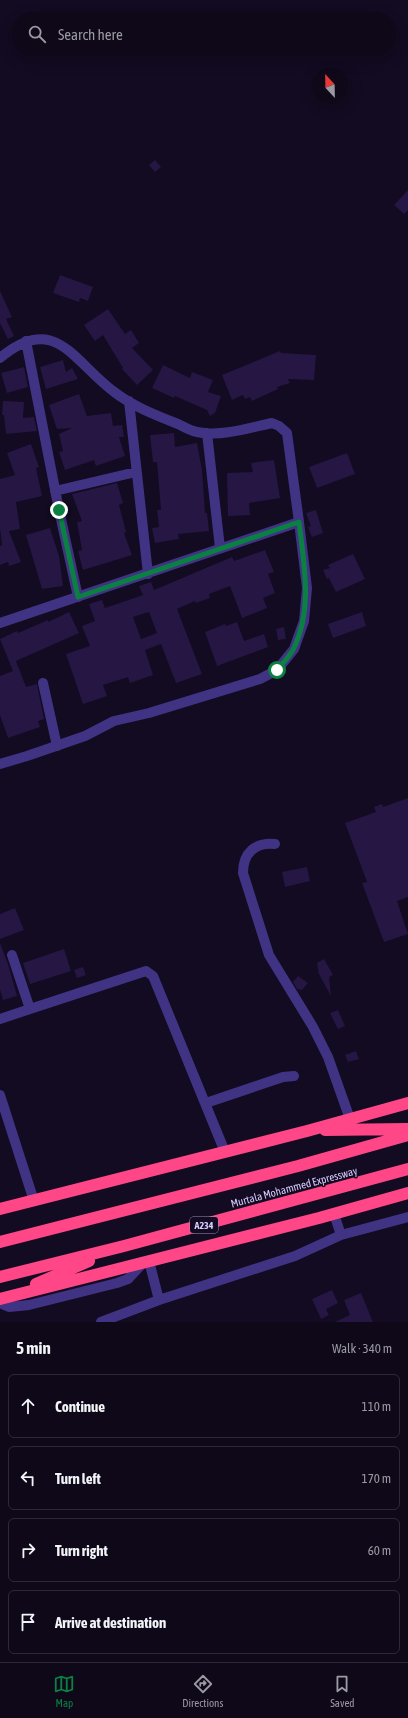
<!DOCTYPE html>
<html lang="en">
<head>
<meta charset="utf-8">
<style>
  :root { --surface:#0e0819; --page:#171122; --text:#f1f3f6; --muted:#9b9aa2; --line:#2e2938; --accent:#0b8043 }
  body { margin:0; font-family:"Asap Condensed",sans-serif; background:var(--page); color:var(--text) }
  .compass { position:absolute; left:312px; top:68px; width:36px; height:36px; border-radius:50%; background:var(--surface); box-shadow:0 4px 16px #0002; rotate:338deg }
  .stop { position:absolute; width:12px; height:12px; margin:-9px; border:3px solid #0b8043; border-radius:50%; background:#fff }
  .stop.end { background:#0b8043; border-color:#fff; box-shadow:0 1px 4px #0008 }
  .list { margin:0; padding:0; list-style:none }
  h2 { display:flex; justify-content:space-between; align-items:center; height:52px; margin:0; padding:0 16px; font-size:17px }
  h2 small { font-size:13px; font-weight:400; color:var(--muted) }
  .list li { display:grid; grid-template-columns:26px 1fr auto; gap:12px; align-items:center; box-sizing:border-box; height:64px; margin:0 8px 8px; padding:0 8px; border:1px solid var(--line); border-radius:6px }
  .list b { display:block; font-size:15px; white-space:nowrap }
  .list em { font-size:13px; font-style:normal; color:var(--muted) }
  .icon { flex:none; width:22px; height:22px; fill:none; stroke:currentColor; stroke-width:2; stroke-linecap:round; stroke-linejoin:round }
  .map { position:relative; flex:none; width:408px; height:1322px; overflow:hidden }
  .search { position:absolute; background:var(--surface); box-shadow:0 4px 16px #0002; left:12px; right:12px; top:12px; height:44px; display:flex; align-items:center; gap:10px; box-sizing:border-box; padding:0 14px; border-radius:22px; color:var(--muted); font-size:15px }
  .sheet { height:340px; background:var(--surface) }
  nav { display:flex; justify-content:space-around; align-items:center; box-sizing:border-box; height:56px; border-top:1px solid var(--line); background:var(--surface); font-size:11px; color:var(--muted) }
  nav a { display:grid; justify-items:center; gap:2px }
  nav .on { color:var(--accent) }
  .map>svg:first-child { display:block }
  .building { fill:#251643; fill-rule:evenodd }
  .lines { fill:none; stroke-linecap:round; stroke-linejoin:round }
  .minor { stroke:#413383; stroke-width:10 }
  .highway { stroke:#ff4686; stroke-width:12 }
  .route { stroke:#0b8043; stroke-width:5 }
  .labels { text-anchor:middle; stroke-width:3; stroke-linejoin:round; paint-order:stroke }
  .shield { fill:#120b21; stroke:#9d91bc; stroke-width:1 }
  .shield-label { font-size:10px; font-weight:bold; fill:#d8cbff }
  .street-label { font-size:11px; fill:#d8cbff; stroke:#120b21 }
</style>
</head>
<body>
<div class="map">
<svg width="408" height="1322" viewBox="0 0 408 1322">
  <rect width="100%" height="100%" fill="#120b21"/>
  <path class="building" d="M155 160 161 167 155 172 149 165Z
    M408 190V210L404 214 394 205Z
    M60 275 93 287 88 301 80 298 79 302 53 293Z
    M0 291 12 317 6 319 14 336 8 339 0 323Z
    M108 309 125 334 131 330 139 343 132 348 153 370 137 385 122 369 123 368 103 335 95 341 84 325Z
    M280 351 281 353 316 355 314 380 288 379 290 383 277 387 278 389 252 401 250 397 245 399 243 395 232 400 222 375Z
    M63 360 66 372 72 368 78 379 46 389 40 367Z
    M163 365 190 378 192 372 213 380 208 392 221 396 215 413 210 416 207 410 175 396 174 398 152 388Z
    M24 367 28 387 7 393 1 373Z
    M79 394 87 416 111 413 113 426 122 425 124 437H119L125 456 96 466 94 460 65 470 59 452 63 451 59 434 72 428 57 429 49 405Z
    M3 401 24 402 23 418 34 417 37 431 6 434 4 415H2Z
    M174 433 175 447 197 443 202 470 205 513H207L209 531 178 534 179 539 155 543 152 528 159 527 157 510H161L157 462H153L150 435Z
    M31 444 39 467 36 468 42 496 16 502 20 529 9 531 21 562 9 566 8 562 0 565V546L2 545 0 528V479L15 475 7 453Z
    M347 453 355 474 317 488 309 467Z
    M274 460 280 498 249 503 250 515 228 516 227 473 253 472 251 463Z
    M117 483 123 503 119 505 126 532 124 533 132 555 83 570 78 551 82 550 77 522 82 521 72 494Z
    M316 510 323 533 312 537 308 527 311 526 306 513Z
    M50 528 59 556 63 586 42 589 26 535Z
    M265 550 274 572 268 574 275 593 263 598 267 608 242 618 230 586 209 594 210 598 196 603 195 601 177 609 202 674 176 683 161 644 145 650 153 675 130 683 128 677 103 685 107 696 83 704 66 654 90 646 82 626 95 621 89 604 102 600 105 608 143 595 139 586 151 582 154 590 232 557 234 561ZM149 612 157 633 141 639 133 617Z
    M353 554 365 579 336 592 329 578 327 579 323 570 330 568 328 565Z
    M69 612 79 633 16 661 26 687 37 684 44 719 38 721 40 727 8 738 0 715V676L13 671 0 639 17 631 18 633 48 620V622Z
    M362 612 366 626 333 638 328 624Z
    M237 622 244 641 264 634 268 647 217 666 205 632 225 624 226 626Z
    M284 627 286 639 278 640 276 629Z
    M408 798V897L397 901 408 934 384 942 362 883 367 882 345 823 376 812 374 807 382 804 383 807Z
    M307 867 310 881 285 887 282 872Z
    M15 908 24 930 0 939V914Z
    M0 943 8 964 17 996 3 1000 0 989Z
    M64 949 71 971 30 984 23 963Z
    M324 959 333 975 329 977 331 996 319 974 317 963Z
    M83 967 86 975 77 978 74 970Z
    M298 976 308 983 302 990 297 989 293 982Z
    M338 1010 345 1026 338 1029 330 1013Z
    M356 1051 359 1059 348 1062 345 1055Z
    M332 1290 338 1303 326 1309 329 1315 321 1319 312 1299Z
    M361 1293 373 1322H335L350 1315 344 1300Z"/>
  <g class="lines">
    <path class="minor" d="M26 341 59 510 78 597
      M0 358C55 312 73 361 113 391 132 406 155 415 178 424 184 427 191 431 197 432 221 437 249 428 272 423L279 426 287 433 299 522 0 623
      M129 401 148 574
      M207 433 220 548
      M55 491 136 472
      M43 683 57 746
      M0 764 27 756 85 736 114 721 149 713 260 679 277 670 294 649 304 621 307 588 299 522
      M275 844C255 842 243 853 243 873L269 955 313 1027 328 1057 350 1119
      M30 1009 146 971 153 976 225 1152
      M0 1019 30 1009 12 955
      M0 1095 34 1201
      M206 1103 283 1077 294 1076
      M334 1214 341 1235 408 1217
      M149 1261 159 1300
      M0 1303 9 1307 29 1305 117 1283 128 1279 143 1263
      M101 1322 159 1300 295 1256 341 1235"/>
    <path class="highway" d="M325 1130 408 1129
      M0 1209 307 1131 408 1103
      M0 1242 298 1166 408 1135
      M0 1277 124 1246 408 1169
      M36 1284 89 1261
      M0 1299 319 1218 408 1193"/>
  </g>
  <g class="lines">
    <path class="route" d="M59 510 78 597 299 522C304 565 313 608 294 648 290 656 283 663 277 670"/>
  </g>
  <g class="labels">
    <rect class="shield" x="190" y="1217" width="28" height="16" rx="3"/>
    <g class="shield-label">
      <text x="204" y="1229">A234</text>
    </g>
    <g class="street-label">
      <text transform="translate(294 1187) rotate(-15)" y="4">Murtala Mohammed Expressway</text>
    </g>
  </g>
</svg>
<svg class="compass" viewBox="-18 -18 36 36"><path d="M0-13l5 13h-10z" fill="#e53935"/><path d="M0 13l5-13h-10z" fill="#9b9aa2"/></svg>
<div class="stop" style="left:277px;top:670px"></div>
<div class="stop end" style="left:59px;top:510px"></div>
<div class="search"><svg class="icon" aria-label="search" viewBox="0 0 24 24"><circle cx="10" cy="10" r="6"/><path d="M15 15l6 6"/></svg>Search here</div>
</div>
<section class="sheet">
<h2>5 min<small>Walk · 340 m</small></h2>
<ul class="list">
<li><svg class="icon" aria-label="ahead" viewBox="0 0 24 24"><path d="M12 20V5M6 11l6-6 6 6"/></svg><div><b>Continue</b></div><em>110 m</em></li>
<li><svg class="icon" aria-label="left" viewBox="0 0 24 24"><path d="M17 20v-9H6M10 6l-5 5 5 5"/></svg><div><b>Turn left</b></div><em>170 m</em></li>
<li><svg class="icon" aria-label="right" viewBox="0 0 24 24"><path d="M7 20v-9h11M14 6l5 5-5 5"/></svg><div><b>Turn right</b></div><em>60 m</em></li>
<li><svg class="icon" aria-label="arrive" viewBox="0 0 24 24"><path d="M6 21V4h12l-3 4 3 4H6"/></svg><div><b>Arrive at destination</b></div></li>
</ul>
</section>
<nav>
<a class="on"><svg class="icon" aria-label="map" viewBox="0 0 24 24"><path d="M3 6l6-2 6 2 6-2v14l-6 2-6-2-6 2zM9 4v14M15 6v14"/></svg>Map</a>
<a><svg class="icon" aria-label="directions" viewBox="0 0 24 24"><path d="M12 3l9 9-9 9-9-9zM9 14v-3h6M13 9l2 2-2 2"/></svg>Directions</a>
<a><svg class="icon" aria-label="saved" viewBox="0 0 24 24"><path d="M7 4h10v16l-5-4-5 4z"/></svg>Saved</a>
</nav>
</body>
</html>
